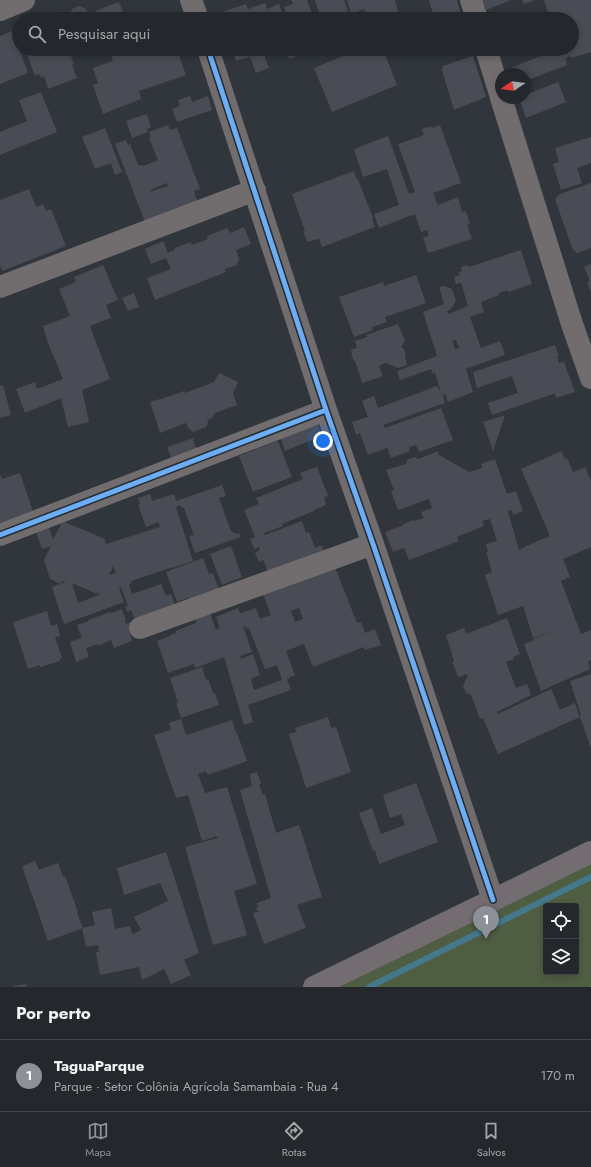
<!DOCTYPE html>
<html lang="pt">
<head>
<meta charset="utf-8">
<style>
  :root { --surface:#24282d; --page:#303439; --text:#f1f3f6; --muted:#a3a6aa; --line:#414449; --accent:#8c9099 }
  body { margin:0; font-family:Jost,sans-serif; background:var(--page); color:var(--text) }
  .controls { position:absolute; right:12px; bottom:12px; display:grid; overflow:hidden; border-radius:4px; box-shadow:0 2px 6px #0003 }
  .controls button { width:36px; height:36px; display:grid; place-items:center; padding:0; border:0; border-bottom:1px solid var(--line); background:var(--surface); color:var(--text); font:20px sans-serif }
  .compass { position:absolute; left:495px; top:68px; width:36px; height:36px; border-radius:50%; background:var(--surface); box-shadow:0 2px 6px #0003; rotate:257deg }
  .you { position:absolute; left:323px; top:441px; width:14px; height:14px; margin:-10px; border:3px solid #fff; border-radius:50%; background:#1a73e8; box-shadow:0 0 0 6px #1a73e833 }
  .badge { display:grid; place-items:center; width:26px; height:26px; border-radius:50%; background:var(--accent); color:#fff; font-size:13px; font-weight:700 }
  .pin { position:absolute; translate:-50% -33px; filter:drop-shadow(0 1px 2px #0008) }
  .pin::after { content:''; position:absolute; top:21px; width:14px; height:12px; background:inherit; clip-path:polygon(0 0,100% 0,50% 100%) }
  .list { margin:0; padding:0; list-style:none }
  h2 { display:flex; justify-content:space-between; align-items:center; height:52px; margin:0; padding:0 16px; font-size:17px }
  h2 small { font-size:13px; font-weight:400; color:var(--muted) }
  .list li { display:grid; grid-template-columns:26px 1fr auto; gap:12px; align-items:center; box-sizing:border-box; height:72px; padding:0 16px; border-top:1px solid var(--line) }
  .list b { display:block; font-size:15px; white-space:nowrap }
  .list p { margin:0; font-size:13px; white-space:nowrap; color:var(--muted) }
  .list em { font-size:13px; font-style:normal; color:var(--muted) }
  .icon { flex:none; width:22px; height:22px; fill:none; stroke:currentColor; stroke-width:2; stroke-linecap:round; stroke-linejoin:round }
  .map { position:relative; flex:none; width:591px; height:987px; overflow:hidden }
  .search { position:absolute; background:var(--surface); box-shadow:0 2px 6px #0003; left:12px; right:12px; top:12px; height:44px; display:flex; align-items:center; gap:10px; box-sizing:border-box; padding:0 14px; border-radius:22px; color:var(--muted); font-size:15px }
  .sheet { height:124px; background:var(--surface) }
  nav { display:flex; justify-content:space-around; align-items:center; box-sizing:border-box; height:56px; border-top:1px solid var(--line); background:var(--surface); font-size:11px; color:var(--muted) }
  nav a { display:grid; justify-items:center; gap:2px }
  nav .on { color:var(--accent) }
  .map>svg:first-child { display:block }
  .green { fill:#4f5e42; fill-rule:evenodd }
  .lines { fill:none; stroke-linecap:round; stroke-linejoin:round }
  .stream { stroke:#45788a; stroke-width:6 }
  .building { fill:#4a4c55; fill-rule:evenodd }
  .path { stroke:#6c6a6c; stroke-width:2.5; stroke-dasharray:4 2; stroke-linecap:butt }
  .street { stroke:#716c6e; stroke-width:22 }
  .secondary { stroke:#736d71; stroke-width:22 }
  .cycleway-casing { stroke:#222c35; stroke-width:8 }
  .cycleway { stroke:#6dadf4; stroke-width:5 }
</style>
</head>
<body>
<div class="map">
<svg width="591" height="987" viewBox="0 0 591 987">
  <rect width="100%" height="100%" fill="#30363c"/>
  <path class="green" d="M591 856V987H332ZM546 906H576V972H546Z"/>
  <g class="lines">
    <path class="stream" d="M369 987 591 877"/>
  </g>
  <path class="building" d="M291 0H307L314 19H288L284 7 293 4Z
    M315 0H344L350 19H321Z
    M347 0H395L399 15 389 19H368L364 9 351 14Z
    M429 0H457L462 19H427L434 17Z
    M483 0H511L486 10Z
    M522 0H535L524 4Z
    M544 0H591V52L571 58V56L565 58 567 65 525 81V74H505L504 71 558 49H572V19H550Z
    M119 2 126 19H98L95 11Z
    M265 3 267 9 279 4 284 19H218L216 14 246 4 248 9Z
    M79 6 86 9 89 16 88 19H37L52 13 53 15 64 11 66 16 68 17 72 9Z
    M12 31 28 73 0 84V36Z
    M25 49H91L71 57 74 64 72 65 77 78 48 89 44 76 41 78 39 74 35 76Z
    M109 49H177L186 75 139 91 141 99 103 114 93 85 98 83 93 68 113 61Z
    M232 49H262L269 68 256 73 250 57 236 61Z
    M285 49H295L297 56 289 59Z
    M359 49H383L397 85 332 112 314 68Z
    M473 56 486 97 454 110 442 70 443 66Z
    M558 82 566 102 526 118 519 98H525V95Z
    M41 92 57 132 0 155V132L27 121 19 100Z
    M190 96 192 102 208 96 212 110 177 122 172 109 180 106 178 100Z
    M147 114 151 127 147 129 148 132 132 138 126 121Z
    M168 125 170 130 177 128 200 189 194 191 198 204 146 225 115 144 126 140 128 145 130 144 138 165 144 166 158 160 149 138H151L149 132ZM167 183 168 186 149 192 152 189Z
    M440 125 461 183 433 193 438 205 458 197 462 212 466 211 470 224 467 225 472 239 428 253 423 237 429 236 427 230 421 232 415 214 379 228 374 214 399 205 387 169 363 177 354 149 388 136 409 194 415 192 398 144 424 135 422 129 431 126 432 128Z
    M105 128 122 172 115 175 111 163 95 169 82 137Z
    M591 137V163L577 168 582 183 561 190 553 164 559 162 555 148Z
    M354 171 357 180 358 179 373 218 372 219 375 227 322 247 319 239H318L307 242 303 231H305L292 194Z
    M591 183V248L577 253 572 248 555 199 560 194Z
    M29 189 36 207 43 204 46 211 51 209 66 246 2 271 0 265V200Z
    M244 227 251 244 236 250 239 259 237 265 225 269 226 272 155 300 147 278 171 269 166 258 151 264 145 249 163 241 168 253 175 250V248L191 242 192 245 208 239 207 236 227 228 230 233Z
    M521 250 532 284 508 292 507 290 498 293 499 295 481 302 484 312 470 317 481 348 500 341 505 355 466 369 473 392 448 402 445 394 443 395 445 403 383 425 385 428 441 408 453 440 419 452 416 445 409 447 410 451 391 458 387 448 368 455 360 433 356 435 352 422 368 417 362 401 374 396 378 408 437 386 439 390 440 389 435 373H432L431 369 400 380 397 371 437 356 423 312 444 304 439 287 444 286 452 289 456 301 451 309 447 311 448 314 468 306 461 283 456 284 454 277 460 275 459 272 462 271 461 267 468 265 469 267ZM456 340 459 348 455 349 452 341Z
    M591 264V292L587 282 590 281 584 267Z
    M103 265 118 300 106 305 111 318 90 326 110 379 82 390 89 422 68 427 61 398 25 413 16 389 35 382 37 389 63 379 48 343 43 326 70 316 59 289 76 282 74 277Z
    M416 275 426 303 385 317 387 322 372 327 373 330 354 337 339 297 383 282 384 286Z
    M134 293 139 307 128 311 122 298Z
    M398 324 405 341 401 347 404 349 406 356 405 357 407 365 398 368 386 363 379 366 383 376 362 383 355 361H354L351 354H352L351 350 357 348 355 341 367 337 366 335Z
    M555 345 559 356 557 357 559 363 564 362 575 392 556 398 555 394H553L492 415 488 403 518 393 512 376 477 388 473 372Z
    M219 373 238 382 233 394 237 405 215 413 211 419 207 420 208 423 206 427 193 432 189 429 186 423 160 433 150 402 159 399V400L184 391 185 393 214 382Z
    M3 385 11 415 0 418V386Z
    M505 415 493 451 483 422Z
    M317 421 322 436 285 451 280 436Z
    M193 438 194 440H193L197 450 172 460 167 447Z
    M278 441 292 477 253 492 239 456Z
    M438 451 439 455 469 472 482 468 481 464 495 459 507 494 516 491 523 511 513 515 512 510 508 511 519 550 524 548V547L550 536 521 469 561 451 565 459 567 458 573 472 585 467 591 481V547L563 559 570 577 561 581 581 634 591 630V660L588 662 590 669 541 691 524 644 534 640 533 639 552 632 533 638 523 606 498 615 485 575 492 572 486 552H488L486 544 497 541 490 519 482 521 484 526 457 537 459 541 409 560 404 548 393 552 385 532 404 525 403 524 414 520 415 521 424 518 421 512 432 508 429 499 398 510 391 491 394 490 386 470 406 464 407 460 415 457 418 459Z
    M317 467 328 496 324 497 326 505 314 510V511L282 524 283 526 264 533 265 535 302 521 306 533 309 532 315 548 322 545 325 555 268 572 263 560 259 562 255 553 260 550 259 547 254 549 250 539 255 537 244 510 259 504 256 498 303 479 300 473Z
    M20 473 34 515 0 525V474L2 479Z
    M222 485 226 496 219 498 231 531 236 534 239 533 241 537 195 553 189 536 194 535 184 508 178 505V506L176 507 193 561 173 568V567L131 581 132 583 129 584 132 594 161 584 166 596 171 594 175 606 136 621 131 610 127 612 125 606H128L121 587 119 588 124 602 64 624 52 587 66 582 62 581 61 584 50 579 44 560 51 546 42 549 36 532 49 528 53 539 62 523 65 522 105 539 106 544 160 527 159 522 146 527 138 505 140 504 138 498 150 494 152 501 174 494 176 501ZM113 566 116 573 109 575ZM72 583 97 594 98 591 99 595 78 603Z
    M231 546 242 577 222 585 210 554Z
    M203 558 209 574 213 573 219 589 189 599 188 598 177 602 166 572Z
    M335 567 357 623 361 622 365 633 375 629 381 645 365 650 364 647 313 667 304 644 286 651 295 675 287 679 291 690 248 705 253 722 244 725 224 657 195 668 194 664 168 673 157 641 170 636V635L176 633V631L196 623 195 619 210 613 216 630 220 628 216 617 238 608 240 613 256 608 260 619 271 615 263 594ZM299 608 303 619 295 622 291 611ZM243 626H245L246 629 249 628 265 669 277 665 282 680 254 690 251 679 260 675 253 654 241 659 240 656 252 652Z
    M122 609 126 620 125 621 126 624 131 622 133 629 129 631 132 641 114 648 111 640 97 646V644L86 648 89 657 76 662 70 642 82 638 77 625 89 621 88 620 110 612 111 613Z
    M47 611 51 626 57 624 60 636 55 637 62 658 60 659V661L40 667V665L28 669 13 622Z
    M507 618 520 654 513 657 514 659 506 662 516 688 527 684 531 695 497 712 498 714 551 689 560 710 575 703 579 716 581 715 570 681 591 674V748L580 717 498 754 483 718 480 719 471 695 466 693 463 686 467 677 468 676 467 674 458 677 452 662 454 661 446 635 464 628 466 634Z
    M202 667 206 680 208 679 213 693H215L219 705 181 718 176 703H178L170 678Z
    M328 717 331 728 336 727 351 772 306 788 289 734 297 732 295 728Z
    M181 719 186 735 232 720 236 733H237L247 761 208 775 206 771 198 774 205 793 227 787 257 884 234 891 247 935 213 945 185 847 218 838 217 836 202 841 188 795 176 798 154 735 171 730 169 723Z
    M257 772 261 784H259L263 795 265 794 276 833 299 825 322 897 297 905 306 928 264 944 253 913 258 912 256 908 258 907 257 903 271 898 240 790 252 786 250 777H251L250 774Z
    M416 783 438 842 379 864 375 850 373 851 359 813 372 808 381 834 405 825 401 814 390 818 383 795Z
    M166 852 199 953 184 960 191 975 171 984 164 969 142 980 139 967 100 975 96 952H99L98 945 86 947 82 928 95 925 92 912 111 908 115 929 130 926 132 934 141 930 134 917 168 901 160 883 124 895 117 868Z
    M35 861 39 870 58 863 63 877 65 876 78 912 77 913 83 928 48 941 22 866Z
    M26 984 27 987H14V986Z"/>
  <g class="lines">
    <path class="path" d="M590 987H591"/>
    <path class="street" d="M191 0 198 19
      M471 0 477 19
      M0 10 24 0
      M208 49 326 410 373 544 493 900
      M486 49 501 97
      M501 98 572 324 591 378
      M0 287 255 190
      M0 535 326 410
      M140 628 373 544"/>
    <path class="secondary" d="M314 987 493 900 591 852"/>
    <defs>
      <path id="cycleway" d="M208 49 326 410 373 544 493 900
        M0 535 326 410"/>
    </defs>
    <use href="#cycleway" class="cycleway-casing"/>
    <use href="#cycleway" class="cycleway"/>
  </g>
</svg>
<div class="controls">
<button><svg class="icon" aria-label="locate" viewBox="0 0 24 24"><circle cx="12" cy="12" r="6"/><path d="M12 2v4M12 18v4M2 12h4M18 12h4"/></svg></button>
<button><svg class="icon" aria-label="layers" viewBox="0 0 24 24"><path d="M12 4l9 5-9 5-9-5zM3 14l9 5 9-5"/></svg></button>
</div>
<svg class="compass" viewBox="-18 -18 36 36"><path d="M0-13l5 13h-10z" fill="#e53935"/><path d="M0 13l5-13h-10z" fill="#a3a6aa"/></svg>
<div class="you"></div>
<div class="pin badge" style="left:486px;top:939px">1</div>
<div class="search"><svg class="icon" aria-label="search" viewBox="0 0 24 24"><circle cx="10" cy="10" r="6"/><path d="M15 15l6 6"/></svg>Pesquisar aqui</div>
</div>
<section class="sheet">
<h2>Por perto<small></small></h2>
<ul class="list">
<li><span class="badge">1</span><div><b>TaguaParque</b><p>Parque · Setor Colônia Agrícola Samambaia - Rua 4</p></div><em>170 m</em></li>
</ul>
</section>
<nav>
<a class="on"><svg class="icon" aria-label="map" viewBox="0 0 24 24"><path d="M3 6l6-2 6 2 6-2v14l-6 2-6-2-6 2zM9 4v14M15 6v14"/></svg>Mapa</a>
<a><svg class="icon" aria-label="directions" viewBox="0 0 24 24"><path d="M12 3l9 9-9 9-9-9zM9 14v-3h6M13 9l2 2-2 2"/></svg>Rotas</a>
<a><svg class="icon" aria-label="saved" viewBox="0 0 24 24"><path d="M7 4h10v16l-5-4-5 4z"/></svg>Salvos</a>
</nav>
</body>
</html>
